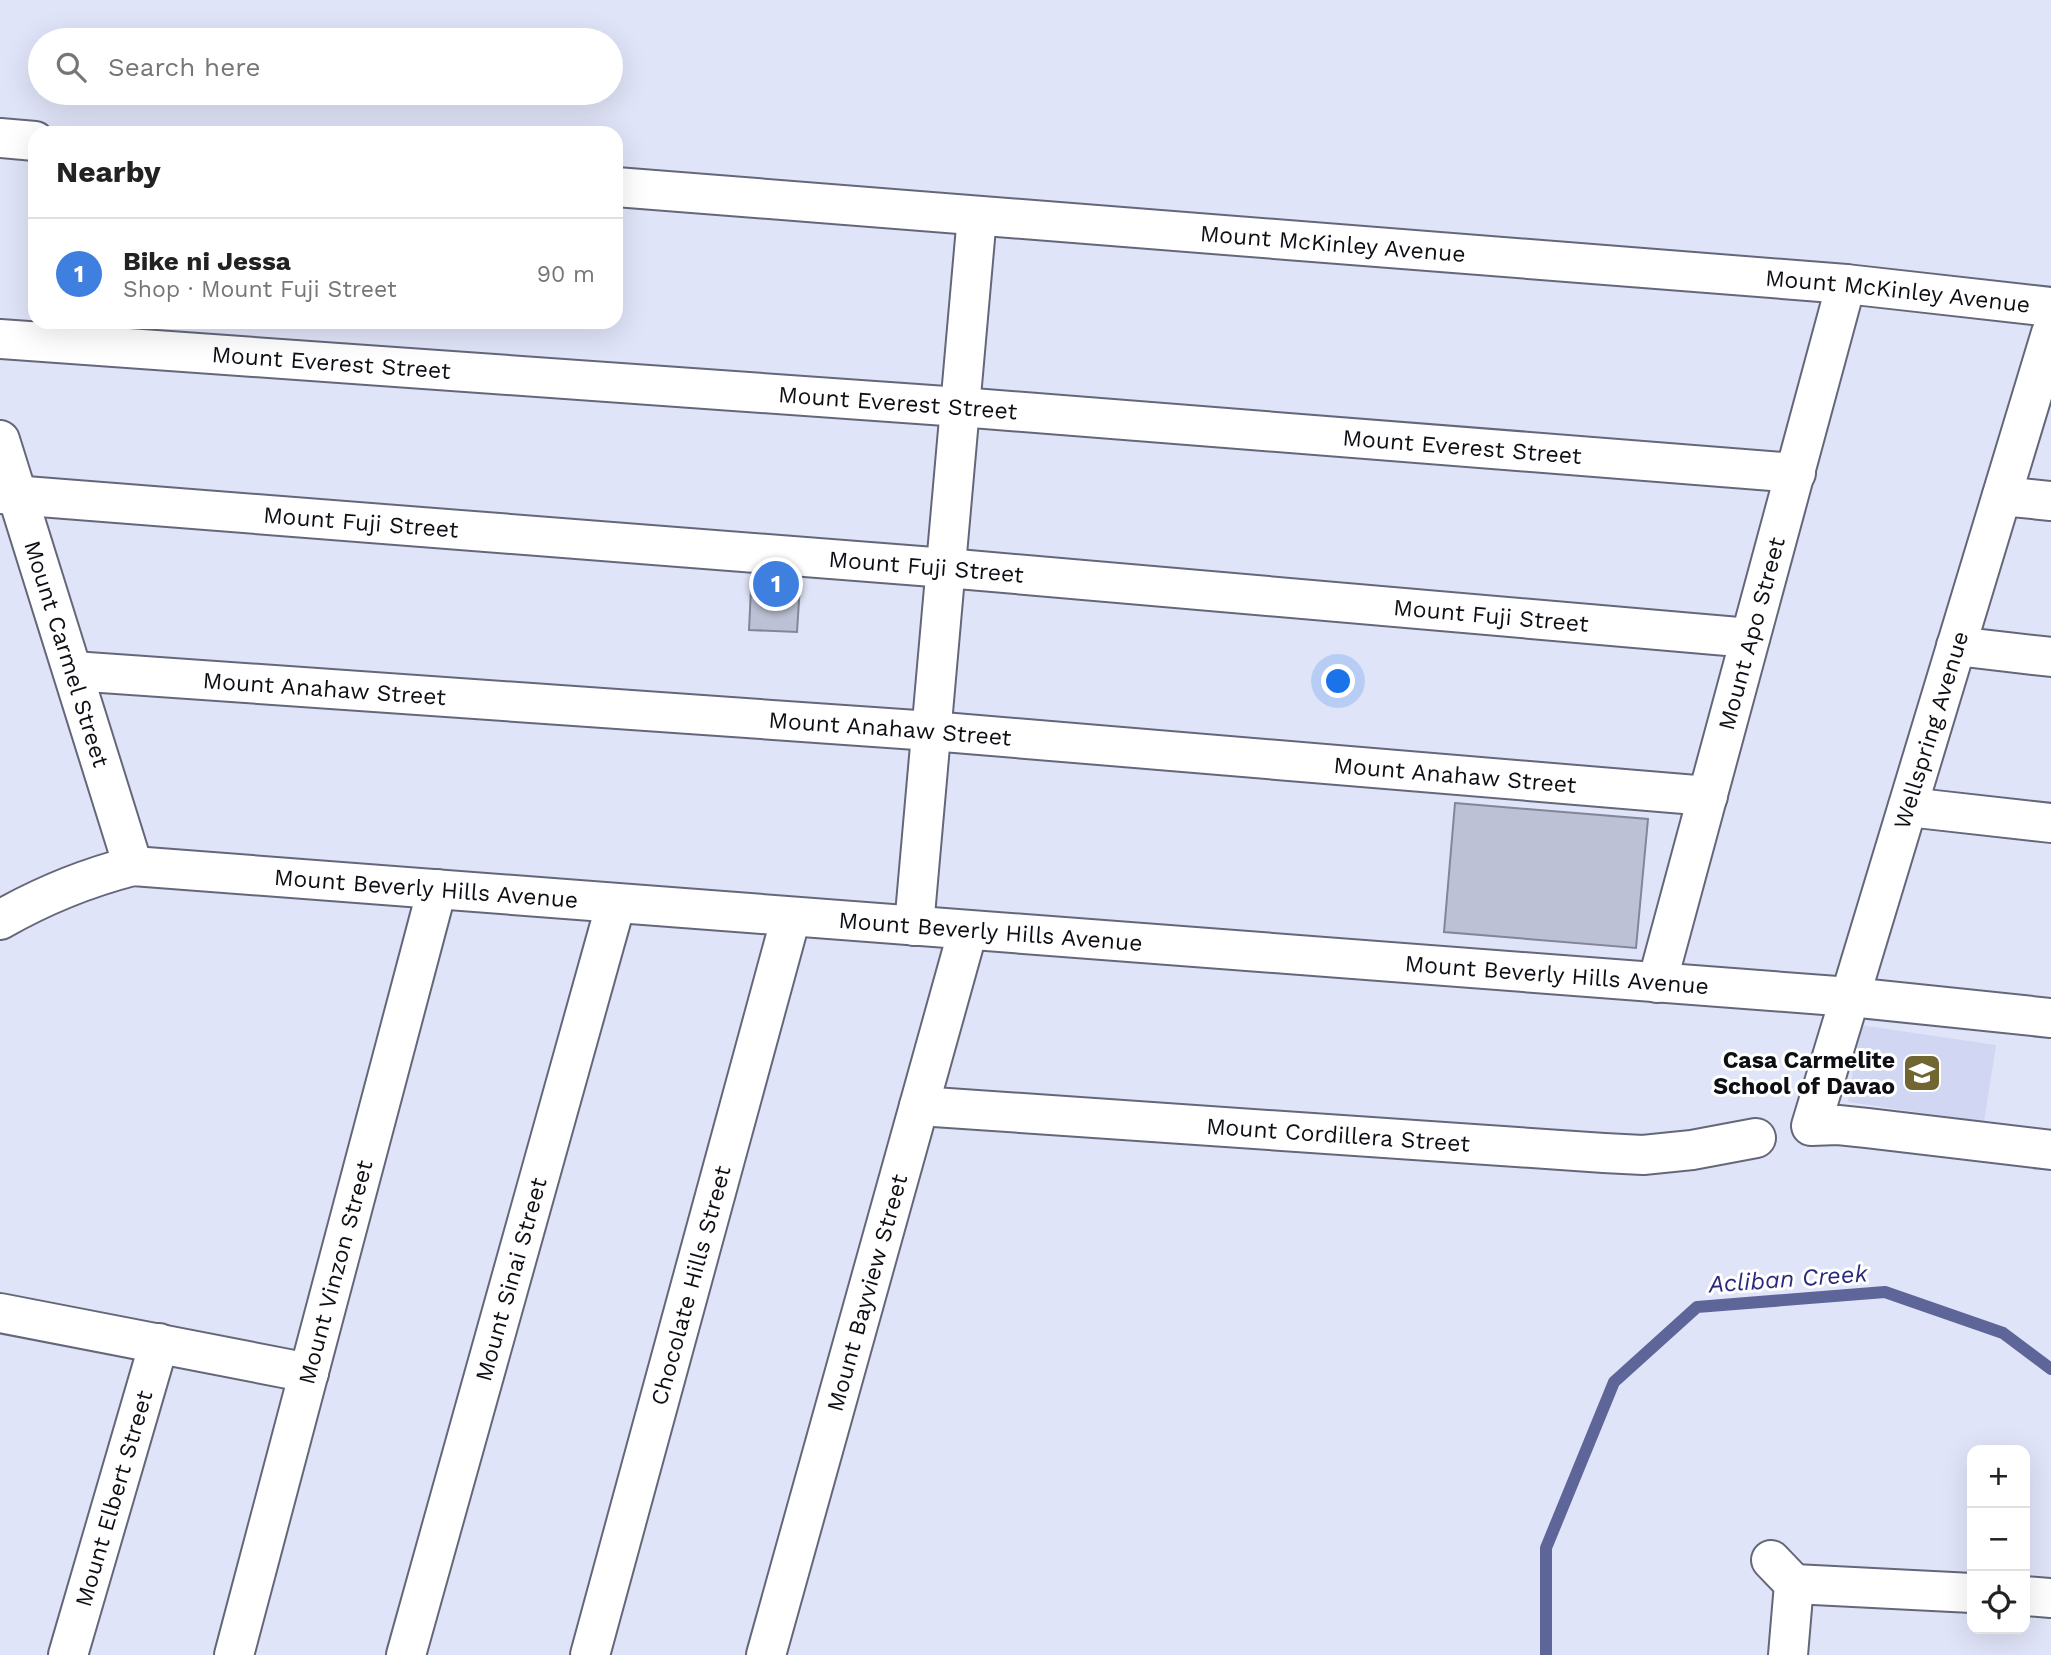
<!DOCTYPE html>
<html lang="en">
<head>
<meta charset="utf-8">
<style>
  :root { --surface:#fff; --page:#f2f2f2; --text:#222; --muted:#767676; --line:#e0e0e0; --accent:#716532 }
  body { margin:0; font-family:"Work Sans",sans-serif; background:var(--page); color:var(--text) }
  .controls { position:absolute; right:21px; bottom:21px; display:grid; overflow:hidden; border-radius:14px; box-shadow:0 7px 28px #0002 }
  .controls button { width:63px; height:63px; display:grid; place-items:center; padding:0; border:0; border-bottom:2px solid var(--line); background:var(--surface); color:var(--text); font:35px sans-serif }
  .you { position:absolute; left:1339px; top:682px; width:24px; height:24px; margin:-18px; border:5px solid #fff; border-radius:50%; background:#1a73e8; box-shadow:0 0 0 10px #1a73e833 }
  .badge { display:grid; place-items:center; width:46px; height:46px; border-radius:50%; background:var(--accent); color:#fff; font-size:23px; font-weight:700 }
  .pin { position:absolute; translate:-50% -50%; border:4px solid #fff; box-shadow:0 2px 7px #0006 }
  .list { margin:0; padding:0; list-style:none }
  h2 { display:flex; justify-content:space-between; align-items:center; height:91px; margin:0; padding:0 28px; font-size:30px }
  h2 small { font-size:23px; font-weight:400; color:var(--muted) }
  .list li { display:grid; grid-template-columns:46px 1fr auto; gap:21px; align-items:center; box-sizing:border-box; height:112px; padding:0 28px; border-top:2px solid var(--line) }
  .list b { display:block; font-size:26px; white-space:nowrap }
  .list p { margin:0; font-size:23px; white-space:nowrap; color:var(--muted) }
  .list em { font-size:23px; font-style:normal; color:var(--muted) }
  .icon { flex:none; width:38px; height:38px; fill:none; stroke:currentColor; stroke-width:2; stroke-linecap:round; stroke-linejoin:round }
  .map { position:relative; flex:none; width:2051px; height:1655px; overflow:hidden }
  .search { position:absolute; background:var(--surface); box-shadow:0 7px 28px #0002; left:28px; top:28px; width:595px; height:77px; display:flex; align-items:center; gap:18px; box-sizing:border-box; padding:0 24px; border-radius:38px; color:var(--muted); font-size:26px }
  .panel { position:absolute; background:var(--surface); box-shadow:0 7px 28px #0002; left:28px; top:126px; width:595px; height:203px; border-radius:21px }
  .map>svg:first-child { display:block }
  .built { fill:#d1d7f2 }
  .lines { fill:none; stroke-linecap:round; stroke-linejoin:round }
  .stream { stroke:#5e6599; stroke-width:12 }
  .building { fill:#bdc1d5; stroke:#838699; stroke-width:2 }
  .street-casing { stroke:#646779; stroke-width:42 }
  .street { stroke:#fff; stroke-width:38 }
  .labels { text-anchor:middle; stroke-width:6; stroke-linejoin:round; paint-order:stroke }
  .street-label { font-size:23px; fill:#0e0f15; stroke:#fff }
  .poi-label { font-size:23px; font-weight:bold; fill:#0e0f15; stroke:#fff; text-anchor:end }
  .water-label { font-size:24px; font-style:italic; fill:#2a297d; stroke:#fff }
</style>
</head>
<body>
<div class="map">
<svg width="2051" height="1655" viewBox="0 0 2051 1655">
  <rect width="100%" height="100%" fill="#e0e4f8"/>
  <path class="built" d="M1860 1025 1996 1045 1984 1122 1848 1102Z"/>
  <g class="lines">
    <path class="stream" d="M1546 1655V1548L1614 1382 1697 1307 1885 1292 2003 1333 2051 1369"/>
  </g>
  <path class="building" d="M752 568 801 569 797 632 749 630Z
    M1455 803 1648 819 1636 948 1444 932Z"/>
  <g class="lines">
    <defs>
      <g id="street">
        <path d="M0 138 35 141"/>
        <path id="s1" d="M616 187 1846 284 2051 307"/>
        <path d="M2051 333 1811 1126 1838 1125 1867 1128 2051 1150"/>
        <path id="s2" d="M0 339 960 407 1796 473"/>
        <path id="s3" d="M0 440 133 866"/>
        <path id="s4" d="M0 494 946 568 1750 638"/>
        <path d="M2002 496 2051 501"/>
        <path d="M1956 646 2051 657"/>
        <path id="s5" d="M73 671 931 731 1708 796"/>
        <path d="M1908 807 2051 823"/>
        <path id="s6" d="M0 920C42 896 86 878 133 866L1850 997 2051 1018"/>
        <path d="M914 926 977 216"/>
        <path id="s7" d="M1657 983 1846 284"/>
        <path id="s8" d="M919 1106 1604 1153 1643 1155 1692 1150 1756 1138"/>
        <path d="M0 1313 309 1373"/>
        <path d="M1771 1560 1794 1584 1788 1655"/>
        <path d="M1794 1584 1972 1593"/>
        <path d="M2025 1596 2051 1598"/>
        <path id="s9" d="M68 1655 159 1343"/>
        <path id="s10" d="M234 1655 437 889"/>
        <path id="s11" d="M406 1655 616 903"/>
        <path id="s12" d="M590 1655 791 917"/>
        <path id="s13" d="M766 1655 968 930"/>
      </g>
    </defs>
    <use href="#street" class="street-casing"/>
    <use href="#street" class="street"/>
  </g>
  <defs>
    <symbol id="school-square" viewBox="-11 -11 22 22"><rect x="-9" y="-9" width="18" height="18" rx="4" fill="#716532" stroke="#fff"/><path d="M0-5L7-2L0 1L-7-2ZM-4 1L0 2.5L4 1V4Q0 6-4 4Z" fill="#fff"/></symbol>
  </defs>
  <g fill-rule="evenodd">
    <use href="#school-square" x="1900" y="1051" width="44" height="44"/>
  </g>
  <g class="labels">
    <g class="street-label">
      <text dy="8" stroke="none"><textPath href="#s1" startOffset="719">Mount McKinley Avenue</textPath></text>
      <text dy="8" stroke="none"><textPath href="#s1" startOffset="1286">Mount McKinley Avenue</textPath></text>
      <text dy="8" stroke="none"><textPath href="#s2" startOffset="332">Mount Everest Street</textPath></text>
      <text dy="8" stroke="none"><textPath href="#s2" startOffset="900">Mount Everest Street</textPath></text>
      <text dy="8" stroke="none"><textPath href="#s2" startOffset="1466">Mount Everest Street</textPath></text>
      <text dy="8" stroke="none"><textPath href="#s4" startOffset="362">Mount Fuji Street</textPath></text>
      <text dy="8" stroke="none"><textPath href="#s4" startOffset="929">Mount Fuji Street</textPath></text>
      <text dy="8" stroke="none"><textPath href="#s4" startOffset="1496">Mount Fuji Street</textPath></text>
      <text dy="8" stroke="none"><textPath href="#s7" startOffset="362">Mount Apo Street</textPath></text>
      <text dy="8" stroke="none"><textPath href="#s3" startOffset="224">Mount Carmel Street</textPath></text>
      <text dy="8" stroke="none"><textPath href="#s5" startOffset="252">Mount Anahaw Street</textPath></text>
      <text dy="8" stroke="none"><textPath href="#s5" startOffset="819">Mount Anahaw Street</textPath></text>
      <text transform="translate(1931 730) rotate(-73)" y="8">Wellspring Avenue</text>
      <text dy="8" stroke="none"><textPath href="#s5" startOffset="1386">Mount Anahaw Street</textPath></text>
      <text dy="8" stroke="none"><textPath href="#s6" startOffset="438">Mount Beverly Hills Avenue</textPath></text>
      <text dy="8" stroke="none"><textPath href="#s6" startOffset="1004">Mount Beverly Hills Avenue</textPath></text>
      <text dy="8" stroke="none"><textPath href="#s6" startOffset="1572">Mount Beverly Hills Avenue</textPath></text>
      <text dy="8" stroke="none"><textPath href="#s8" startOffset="420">Mount Cordillera Street</textPath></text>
      <text dy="8" stroke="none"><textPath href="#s10" startOffset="396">Mount Vinzon Street</textPath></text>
      <text dy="8" stroke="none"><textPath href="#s11" startOffset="390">Mount Sinai Street</textPath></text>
      <text dy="8" stroke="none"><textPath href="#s12" startOffset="383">Chocolate Hills Street</textPath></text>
      <text dy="8" stroke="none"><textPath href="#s13" startOffset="376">Mount Bayview Street</textPath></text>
      <text dy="8" stroke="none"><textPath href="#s9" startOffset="163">Mount Elbert Street</textPath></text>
    </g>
    <g class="poi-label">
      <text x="1895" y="1068">Casa Carmelite<tspan x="1895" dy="26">School of Davao</tspan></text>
    </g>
    <g class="water-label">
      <text transform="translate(1788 1279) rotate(-4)" y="8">Acliban Creek</text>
    </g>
  </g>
</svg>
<div class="controls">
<button>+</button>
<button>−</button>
<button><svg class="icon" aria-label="locate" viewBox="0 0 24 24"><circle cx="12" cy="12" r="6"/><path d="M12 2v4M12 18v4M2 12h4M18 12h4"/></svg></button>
</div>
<div class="you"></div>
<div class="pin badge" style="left:776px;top:584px;background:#3f7fe0">1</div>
<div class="search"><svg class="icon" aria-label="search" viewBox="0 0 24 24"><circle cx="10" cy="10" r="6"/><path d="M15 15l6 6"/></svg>Search here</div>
<section class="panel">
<h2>Nearby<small></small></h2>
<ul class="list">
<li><span class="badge" style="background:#3f7fe0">1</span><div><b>Bike ni Jessa</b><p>Shop · Mount Fuji Street</p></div><em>90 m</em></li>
</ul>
</section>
</div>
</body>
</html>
